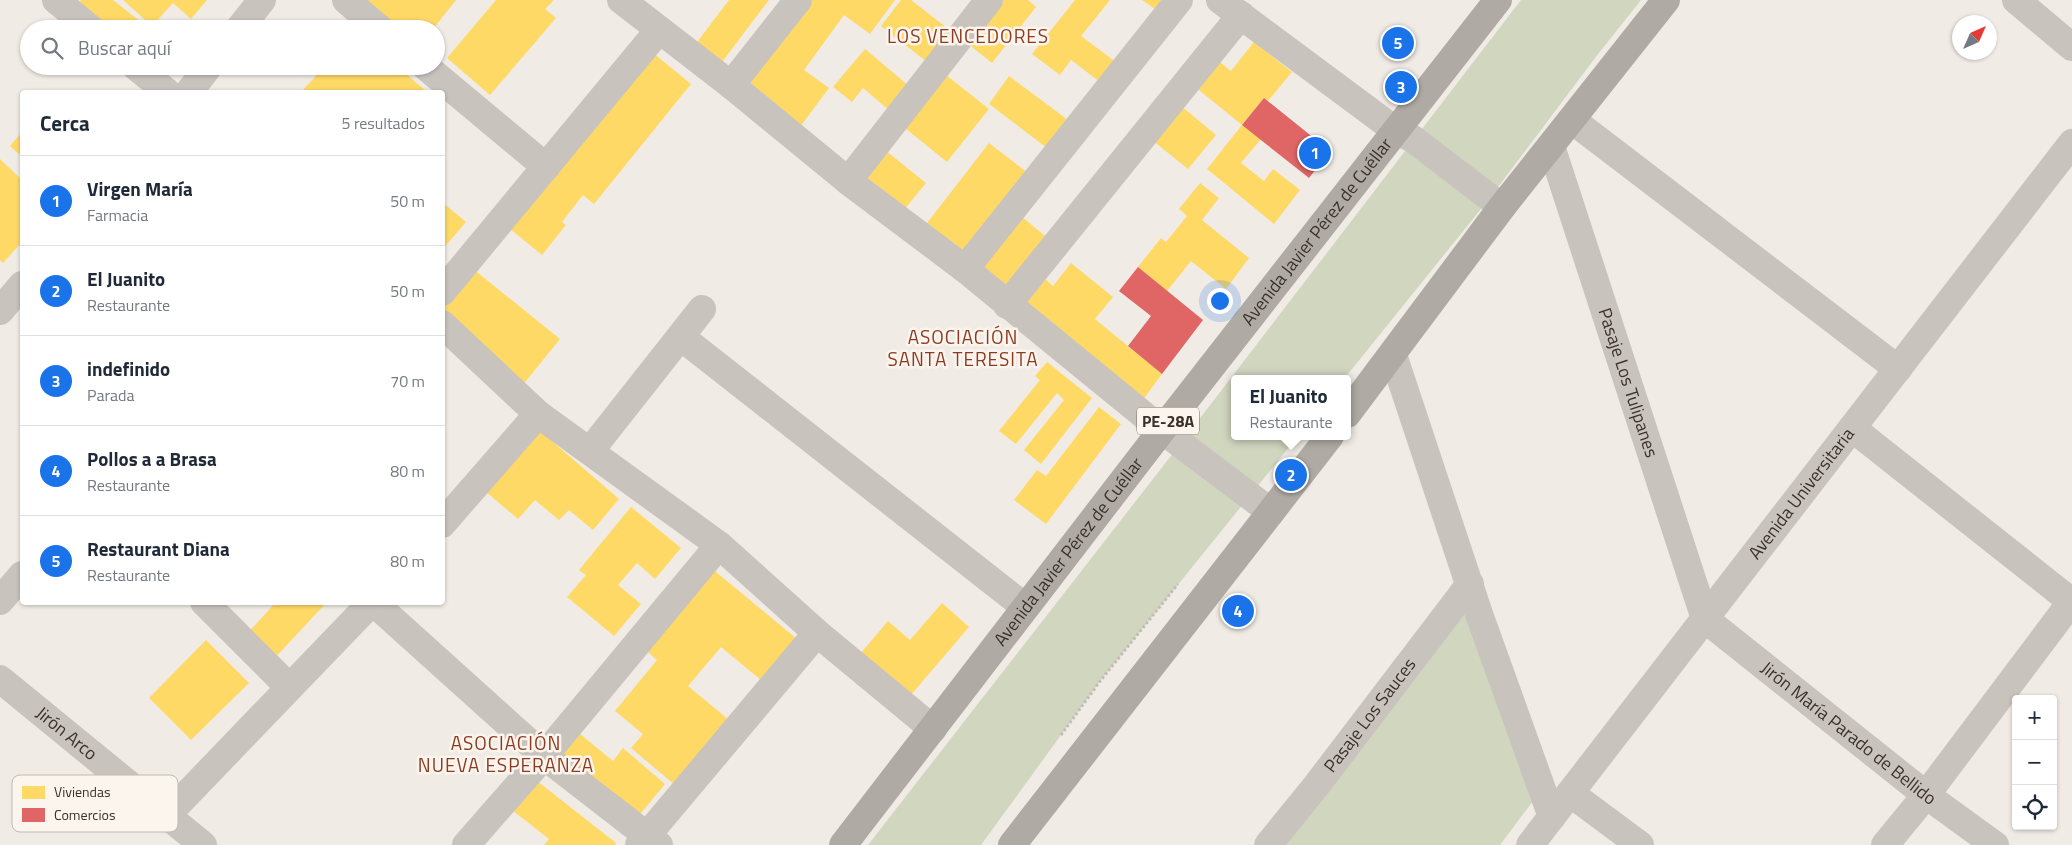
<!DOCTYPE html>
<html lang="es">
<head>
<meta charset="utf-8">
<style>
  :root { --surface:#fff; --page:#f2f2f3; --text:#1f2937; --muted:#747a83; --line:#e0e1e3; --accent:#1a73e8 }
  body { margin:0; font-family:"Titillium Web",sans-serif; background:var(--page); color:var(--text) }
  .controls { position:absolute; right:15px; bottom:15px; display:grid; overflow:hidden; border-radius:5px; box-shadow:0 1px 4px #0004 }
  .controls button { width:45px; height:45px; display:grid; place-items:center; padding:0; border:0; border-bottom:1px solid var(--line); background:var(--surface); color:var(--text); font:25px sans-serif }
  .compass { position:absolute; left:1952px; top:15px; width:45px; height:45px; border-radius:50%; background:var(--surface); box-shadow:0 1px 4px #0004; rotate:45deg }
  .you { position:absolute; left:1219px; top:300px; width:18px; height:18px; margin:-12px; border:4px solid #fff; border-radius:50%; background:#1a73e8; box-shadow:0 0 0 8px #1a73e833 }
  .badge { display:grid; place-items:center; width:32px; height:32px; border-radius:50%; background:var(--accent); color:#fff; font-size:16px; font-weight:700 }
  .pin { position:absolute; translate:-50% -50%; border:2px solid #fff; box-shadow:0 1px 5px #0006 }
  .popup { position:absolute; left:1231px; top:375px; width:120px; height:65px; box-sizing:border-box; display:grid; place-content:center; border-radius:5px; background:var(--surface); filter:drop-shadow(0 1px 4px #0005); font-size:16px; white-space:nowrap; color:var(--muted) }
  .popup b { font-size:19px; color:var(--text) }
  .popup::after { content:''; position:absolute; left:50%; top:100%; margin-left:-10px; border:10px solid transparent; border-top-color:var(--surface) }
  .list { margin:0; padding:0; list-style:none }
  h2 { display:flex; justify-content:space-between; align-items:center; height:65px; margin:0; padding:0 20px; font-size:21px }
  h2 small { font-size:16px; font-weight:400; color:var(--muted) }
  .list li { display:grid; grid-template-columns:32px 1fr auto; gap:15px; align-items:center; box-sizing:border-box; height:90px; padding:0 20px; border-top:1px solid var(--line) }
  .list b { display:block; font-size:19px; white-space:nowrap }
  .list p { margin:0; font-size:16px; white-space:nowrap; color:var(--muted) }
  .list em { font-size:16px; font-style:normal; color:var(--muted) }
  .icon { flex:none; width:28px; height:28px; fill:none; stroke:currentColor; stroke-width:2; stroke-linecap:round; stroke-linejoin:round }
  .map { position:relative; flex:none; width:2072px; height:845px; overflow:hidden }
  .search { position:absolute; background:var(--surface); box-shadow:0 1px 4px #0004; left:20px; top:20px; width:425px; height:55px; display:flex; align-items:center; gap:12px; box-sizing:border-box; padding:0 18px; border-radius:28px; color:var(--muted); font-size:19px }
  .panel { position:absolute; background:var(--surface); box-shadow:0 1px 4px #0004; left:20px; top:90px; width:425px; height:515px; border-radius:5px }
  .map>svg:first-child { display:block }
  .green { fill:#d1d6bf }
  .homes { fill:#ffd966 }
  .shops { fill:#e06666 }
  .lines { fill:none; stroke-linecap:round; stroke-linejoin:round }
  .path { stroke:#c2bbb6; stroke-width:3; stroke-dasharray:2.5 2.5; stroke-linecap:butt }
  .minor { stroke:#c9c3be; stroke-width:28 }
  .highway { stroke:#afaaa4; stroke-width:28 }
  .labels { text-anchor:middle; stroke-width:5; stroke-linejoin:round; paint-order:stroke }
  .shield { fill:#fbf5ee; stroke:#756b66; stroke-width:1 }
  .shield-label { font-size:16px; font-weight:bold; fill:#3b302b }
  .street-label { font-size:18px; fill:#3b302b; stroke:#fbf5ee }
  .neighbourhood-label { font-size:19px; letter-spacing:1px; fill:#8c3b22; stroke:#fbf5ee }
  .key { fill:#fbf5ee; stroke:#c1bab4; stroke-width:1 }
  .key-label { font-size:14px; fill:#3b302b }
</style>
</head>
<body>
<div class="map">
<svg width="2072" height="845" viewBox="0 0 2072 845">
  <rect width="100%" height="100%" fill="#f0ebe5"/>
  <path class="green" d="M1521 0H1641L1595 58 1489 199 1344 379H1235V436H1298L1101 680 981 845H868L1181 443Z
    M1467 610 1533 801 1500 845H1284Z"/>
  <path class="homes" d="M81 0H113L146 26 144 29H108L78 4Z
    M123 0H207L191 19 173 3 152 26Z
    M358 0H456L433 29H393Z
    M496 0H554L545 9 556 18 490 95 447 58Z
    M729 0H769L719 66 694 46Z
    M812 0H895L870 34 844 15 804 70 829 88 797 131 743 90Z
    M901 0H911L951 31 927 62 881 26Z
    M993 0H1028L1036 7 992 63 962 39Z
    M1075 0H1110L1081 36 1116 62 1100 82 1071 60 1060 75 1032 54Z
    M1142 0H1162L1155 9Z
    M1254 42 1292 72 1268 101 1264 98 1242 125 1189 82 1211 55 1231 71Z
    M647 48 691 84 594 204 583 195 562 222 566 225 542 255 504 224Z
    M865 49 909 86 890 111 863 88 852 102 833 87Z
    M325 66H397L427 92H306L303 90Z
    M941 71 989 109 947 162 900 124Z
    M1009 76 1068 120 1047 148 989 104Z
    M1175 101 1216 135 1188 169 1147 136Z
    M1242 125 1261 139 1241 163 1264 181 1273 169 1300 190 1274 224 1207 169Z
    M22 132V157L10 146Z
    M989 143 1028 173 963 258 924 227Z
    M880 146 926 183 903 211 862 179Z
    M0 159 22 180V242L3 263 0 260Z
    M1200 183 1219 198 1202 220 1249 258 1226 289 1191 261 1167 291 1138 267 1161 238 1166 242 1187 216 1179 209Z
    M442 202 466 222 442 250Z
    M1021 216 1050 240 1007 293 972 266Z
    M1071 263 1113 297 1095 319 1162 374 1142 401 1017 300 1038 273 1053 286Z
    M472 268 560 339 522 386 442 322V304Z
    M1047 362 1092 398 1041 464 1024 450 1064 400 1057 393 1016 444 999 431 1040 380 1035 376Z
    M1099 407 1121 424 1046 524 1014 500 1037 470 1046 476Z
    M539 430 619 499 593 530 569 510 559 520 535 500 518 519 486 492Z
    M631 507 681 548 655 579 637 563 618 585 641 604 614 636 567 597 586 575 579 570Z
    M710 567 797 639 762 681 721 647 688 686 729 720 675 785 631 748 643 734 615 711 657 660 643 648Z
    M276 602H327L272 661 245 636Z
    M942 603 969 627 910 696 860 654 888 621 910 640Z
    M206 640 249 683 191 740 149 698Z
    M574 729 613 761 623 748 665 784 637 818 556 750Z
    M532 777 616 843 615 845H544L549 839 508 807Z"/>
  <path class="shops" d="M1264 98 1330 151 1309 178 1242 125Z
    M1138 267 1203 320 1162 374 1128 346 1151 316 1119 291Z"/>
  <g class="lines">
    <path class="path" d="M1061 735 1101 680 1178 584"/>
    <g class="minor">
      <path d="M56 0 91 29"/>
      <path d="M346 0 380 29"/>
      <path d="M621 0 731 85 848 181 965 269 1162 430 1271 512"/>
      <path d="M1220 0 1395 130 1413 139 1502 207"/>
      <path d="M2016 0 2072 47"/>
      <path d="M239 29 262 0"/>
      <path d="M135 66 167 92"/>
      <path d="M425 66 546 167"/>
      <path d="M731 85 798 0"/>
      <path d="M189 92 209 66"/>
      <path d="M1572 120 1898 369"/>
      <path id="s1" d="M1551 146 1705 619 1926 795 1995 845"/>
      <path d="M848 181 989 0"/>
      <path d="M965 269 1179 0"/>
      <path d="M442 292 659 30"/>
      <path d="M1007 305 1241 15"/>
      <path d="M0 311 22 285"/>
      <path d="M442 324 538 414 719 545 817 633 933 729"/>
      <path d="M681 337 1025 607"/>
      <path d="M1393 355 1479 614 1552 817"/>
      <path d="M1852 428 2072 602"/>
      <path d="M590 451 702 309"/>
      <path d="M442 524 538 414"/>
      <path d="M0 601 22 575"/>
      <path d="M204 602 289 687"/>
      <path d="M373 602 544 756 659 845"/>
      <path id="s2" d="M0 679 203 845"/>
      <path d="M1570 793 1640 845"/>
      <path d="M168 814 372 602"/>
      <path d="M466 845 544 756 719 545"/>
      <path d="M639 845 817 633"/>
      <path id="s3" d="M1268 845 1316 786 1470 584"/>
      <path id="s4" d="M1530 845 2072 143"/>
      <path d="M1885 845 1926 795 2072 601"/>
    </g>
    <g class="highway">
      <path d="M1347 414 1502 207 1666 0"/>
      <path id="s5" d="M843 845 1162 430 1498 0"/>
      <path d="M1012 845 1330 436"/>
    </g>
  </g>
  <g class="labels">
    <rect class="shield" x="1137" y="407.5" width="62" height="27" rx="4"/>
    <g class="shield-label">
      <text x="1168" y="427">PE-28A</text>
    </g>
    <g class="street-label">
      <text dy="6" stroke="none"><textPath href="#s5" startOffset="775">Avenida Javier Pérez de Cuéllar</textPath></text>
      <text dy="6" stroke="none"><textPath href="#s1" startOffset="249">Pasaje Los Tulipanes</textPath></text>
      <text dy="6" stroke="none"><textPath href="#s4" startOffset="444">Avenida Universitaria</textPath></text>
      <text dy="6" stroke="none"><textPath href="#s5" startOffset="370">Avenida Javier Pérez de Cuéllar</textPath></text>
      <text dy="6" stroke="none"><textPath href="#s3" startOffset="165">Pasaje Los Sauces</textPath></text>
      <text dy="6" stroke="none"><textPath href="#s2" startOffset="86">Jirón Arco</textPath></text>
      <text dy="6" stroke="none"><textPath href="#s1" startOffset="681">Jirón María Parado de Bellido</textPath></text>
    </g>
    <g class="neighbourhood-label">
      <text x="968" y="43">LOS VENCEDORES</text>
      <text x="963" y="344">ASOCIACIÓN<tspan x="963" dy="22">SANTA TERESITA</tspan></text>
      <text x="506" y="750">ASOCIACIÓN<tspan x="506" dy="22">NUEVA ESPERANZA</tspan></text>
    </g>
  </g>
  <rect x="12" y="775" width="166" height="57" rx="8" class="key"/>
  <rect x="22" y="786" width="23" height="13" fill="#ffd966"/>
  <rect x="22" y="808" width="23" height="14" fill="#e06666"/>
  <g class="key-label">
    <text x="54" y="797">Viviendas</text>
    <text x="54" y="820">Comercios</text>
  </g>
</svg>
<div class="controls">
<button>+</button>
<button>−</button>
<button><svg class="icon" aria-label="locate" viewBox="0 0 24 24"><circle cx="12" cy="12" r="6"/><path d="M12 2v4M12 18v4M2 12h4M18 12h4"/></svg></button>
</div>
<svg class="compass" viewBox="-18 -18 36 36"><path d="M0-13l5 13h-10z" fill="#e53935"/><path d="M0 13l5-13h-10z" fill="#747a83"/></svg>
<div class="you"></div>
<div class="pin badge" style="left:1315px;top:153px">1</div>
<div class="pin badge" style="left:1291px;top:475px">2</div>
<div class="popup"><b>El Juanito</b>Restaurante</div>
<div class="pin badge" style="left:1401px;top:87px">3</div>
<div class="pin badge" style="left:1238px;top:611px">4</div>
<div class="pin badge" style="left:1398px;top:43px">5</div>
<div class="search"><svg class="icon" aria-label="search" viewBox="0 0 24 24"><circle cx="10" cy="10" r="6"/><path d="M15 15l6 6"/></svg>Buscar aquí</div>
<section class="panel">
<h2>Cerca<small>5 resultados</small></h2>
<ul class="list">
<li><span class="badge">1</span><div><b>Virgen María</b><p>Farmacia</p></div><em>50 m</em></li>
<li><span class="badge">2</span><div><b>El Juanito</b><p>Restaurante</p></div><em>50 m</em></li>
<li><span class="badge">3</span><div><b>indefinido</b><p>Parada</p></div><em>70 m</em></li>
<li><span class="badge">4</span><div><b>Pollos a a Brasa</b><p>Restaurante</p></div><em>80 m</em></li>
<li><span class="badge">5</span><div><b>Restaurant Diana</b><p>Restaurante</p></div><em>80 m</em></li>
</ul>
</section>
</div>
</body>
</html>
